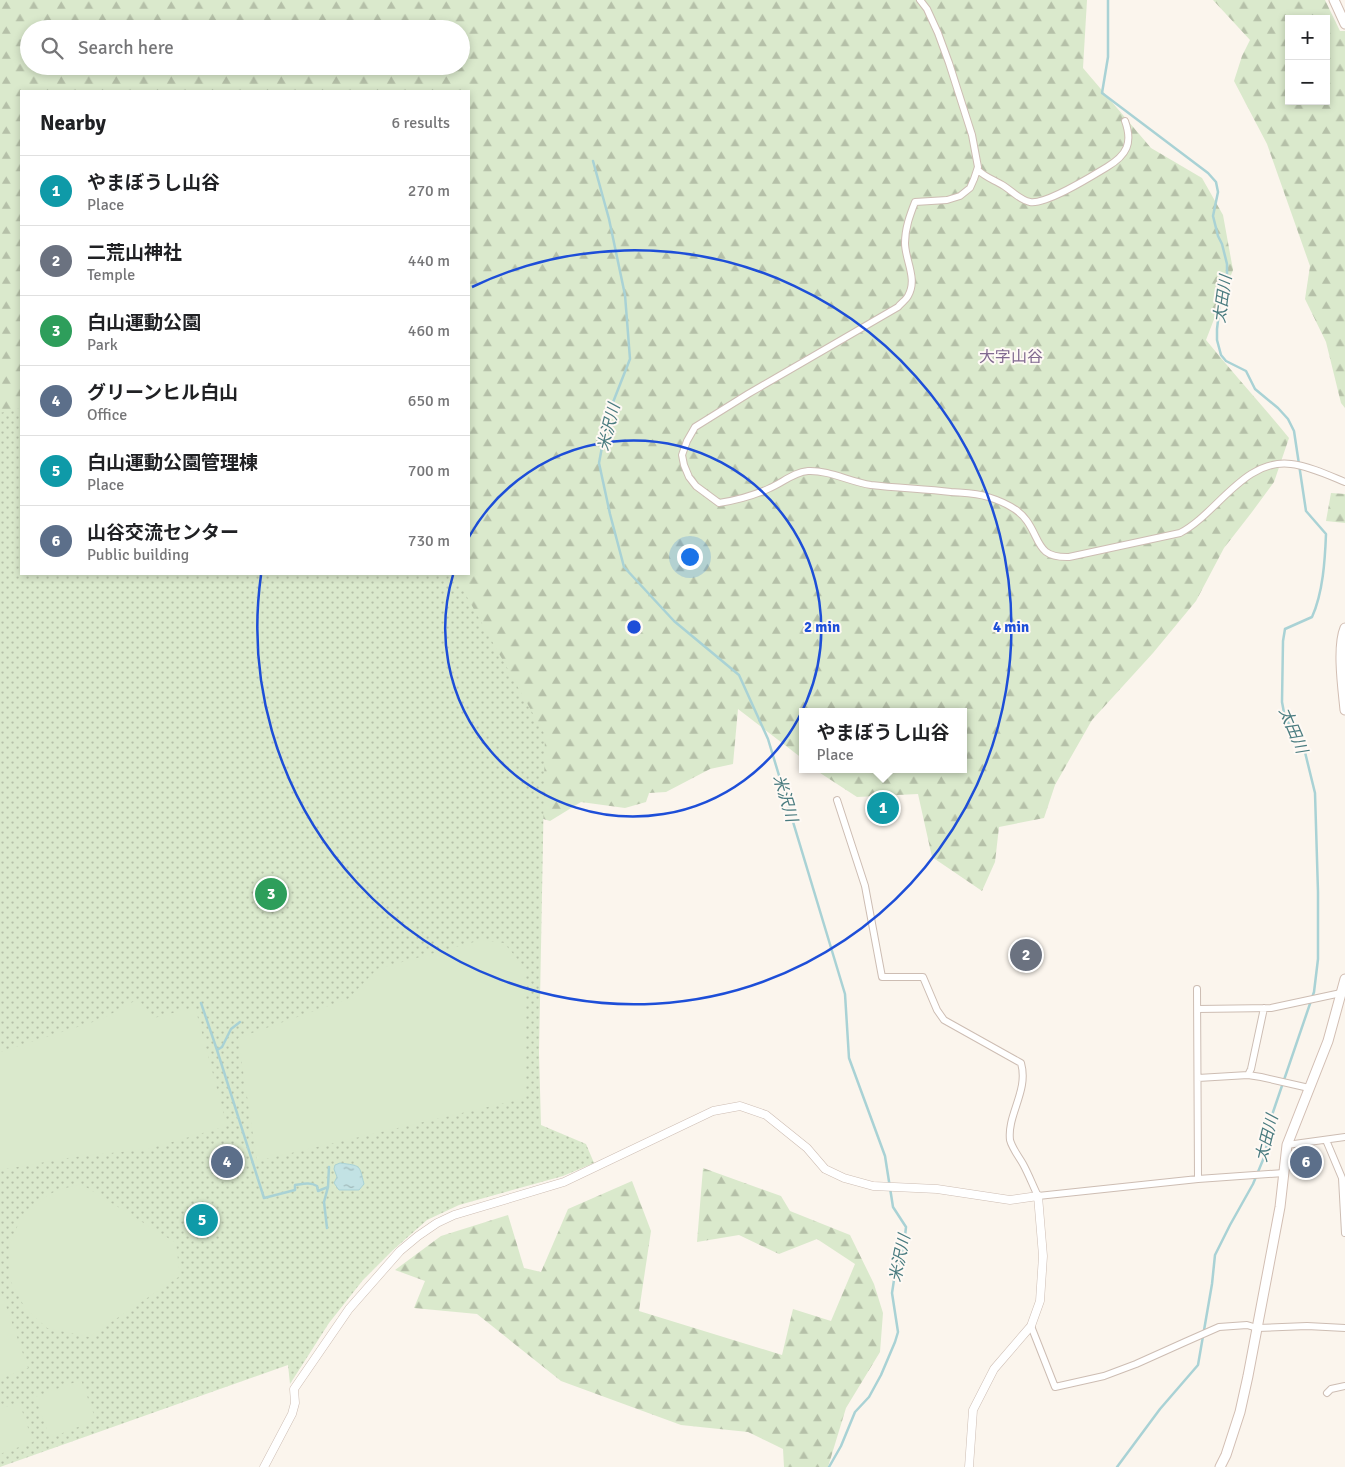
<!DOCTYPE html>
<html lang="en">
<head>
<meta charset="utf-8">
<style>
  :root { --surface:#fff; --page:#f6f6f6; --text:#202124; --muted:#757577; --line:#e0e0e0; --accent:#d9705e }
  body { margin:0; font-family:Signika,"Noto Sans JP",sans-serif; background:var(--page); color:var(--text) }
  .controls { position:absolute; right:15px; top:15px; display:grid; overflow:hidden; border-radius:0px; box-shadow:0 2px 8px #0003 }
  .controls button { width:45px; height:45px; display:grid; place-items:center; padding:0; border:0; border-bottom:1px solid var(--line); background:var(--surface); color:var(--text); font:25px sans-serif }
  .you { position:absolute; left:689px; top:556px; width:18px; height:18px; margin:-12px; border:4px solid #fff; border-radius:50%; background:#1a73e8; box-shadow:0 0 0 8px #1a73e833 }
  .badge { display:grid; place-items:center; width:32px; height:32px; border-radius:50%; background:var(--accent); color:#fff; font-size:16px; font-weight:700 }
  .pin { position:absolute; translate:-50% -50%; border:2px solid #fff; box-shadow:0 1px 5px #0006 }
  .popup { position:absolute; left:799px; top:708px; width:168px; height:65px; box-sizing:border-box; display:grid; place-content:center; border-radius:0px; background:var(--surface); filter:drop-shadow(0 1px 4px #0005); font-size:16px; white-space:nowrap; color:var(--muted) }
  .popup b { font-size:19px; color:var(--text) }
  .popup::after { content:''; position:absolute; left:50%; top:100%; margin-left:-10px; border:10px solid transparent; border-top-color:var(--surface) }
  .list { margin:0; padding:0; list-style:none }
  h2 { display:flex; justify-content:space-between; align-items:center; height:65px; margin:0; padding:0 20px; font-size:21px }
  h2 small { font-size:16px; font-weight:400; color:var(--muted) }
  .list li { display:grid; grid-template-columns:32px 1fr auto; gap:15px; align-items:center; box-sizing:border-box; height:70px; padding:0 20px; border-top:1px solid var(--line) }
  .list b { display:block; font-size:19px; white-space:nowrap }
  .list p { margin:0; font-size:16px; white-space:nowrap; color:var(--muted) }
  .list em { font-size:16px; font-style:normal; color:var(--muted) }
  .icon { flex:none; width:28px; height:28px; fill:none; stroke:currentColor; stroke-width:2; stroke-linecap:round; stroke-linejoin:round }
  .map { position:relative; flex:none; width:1345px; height:1467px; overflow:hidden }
  .search { position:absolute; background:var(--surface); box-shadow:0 2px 8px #0003; left:20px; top:20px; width:450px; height:55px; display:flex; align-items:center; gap:12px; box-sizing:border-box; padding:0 18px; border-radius:28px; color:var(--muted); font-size:19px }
  .panel { position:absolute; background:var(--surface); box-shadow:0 2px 8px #0003; left:20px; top:90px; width:450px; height:485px; border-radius:0px }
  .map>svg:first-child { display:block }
  .forest { fill:url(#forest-firs); fill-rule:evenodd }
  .park { fill:url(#park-dots) }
  .pitch { fill:#dae9cc }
  .water { fill:url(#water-ripples); stroke:#a9d2d5 }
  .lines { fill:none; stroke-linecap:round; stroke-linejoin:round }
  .stream { stroke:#a9d2d5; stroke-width:2.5 }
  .minor-casing { stroke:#cdbdb3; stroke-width:8 }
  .tertiary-casing { stroke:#cdbdb3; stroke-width:9 }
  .secondary-casing { stroke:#d2beb3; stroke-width:11 }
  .minor { stroke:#fff; stroke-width:6 }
  .tertiary { stroke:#fff; stroke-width:8 }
  .secondary { stroke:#fff; stroke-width:9 }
  .ring { fill:none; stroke:#1d4ed8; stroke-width:2.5 }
  .labels { text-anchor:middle; stroke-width:4; stroke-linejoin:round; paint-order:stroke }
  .water-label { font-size:16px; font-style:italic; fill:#497b7f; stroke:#fef9f4 }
  .neighbourhood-label { font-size:16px; fill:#806990; stroke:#fef9f4 }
  .centre { fill:#1d4ed8; stroke:#fef9f4; stroke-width:2.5 }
  .ring-label { font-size:15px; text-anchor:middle; font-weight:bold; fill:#1d4ed8; stroke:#fef9f4; stroke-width:4; stroke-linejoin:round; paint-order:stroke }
</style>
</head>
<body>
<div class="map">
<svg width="1345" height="1467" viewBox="0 0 1345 1467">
  <defs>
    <pattern id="forest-firs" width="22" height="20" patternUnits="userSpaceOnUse" patternTransform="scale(1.25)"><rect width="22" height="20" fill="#dae9cc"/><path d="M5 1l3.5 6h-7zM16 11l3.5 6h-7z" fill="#b5c0a8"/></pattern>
    <pattern id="park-dots" width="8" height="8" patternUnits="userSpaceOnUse" patternTransform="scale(1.25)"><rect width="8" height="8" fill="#dae9cc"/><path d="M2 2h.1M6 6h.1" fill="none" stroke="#b5c0a8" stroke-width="1.8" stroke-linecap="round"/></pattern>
    <pattern id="water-ripples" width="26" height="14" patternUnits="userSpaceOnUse" patternTransform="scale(1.25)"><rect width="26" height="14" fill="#c2e2e4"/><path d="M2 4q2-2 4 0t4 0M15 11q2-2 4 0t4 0" fill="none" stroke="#a2babb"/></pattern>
  </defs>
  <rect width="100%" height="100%" fill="#fbf5ed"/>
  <path class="forest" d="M0 0H1087L1083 68 1151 148 1202 178 1223 215 1233 270 1206 340C1233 373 1262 405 1289 438L1274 482 1252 512 1224 548 1196 601 1153 653 1092 720 1055 785 1044 818 999 827 995 862 982 891 932 857 918 794 857 797 814 769H963V712H803V759L738 709 733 764 710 769 666 792 649 793 646 802 625 808 581 802 550 821 494 804 0 1013ZM29 29H461V66H29ZM21 91H469V574H21Z
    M1213 0H1325L1340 31H1345V408L1341 403 1326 342 1305 299 1310 266 1267 144 1234 81 1242 56 1250 40ZM1289 19H1326V101H1289Z
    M1331 493 1345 494V523L1326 521Z
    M703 1168 781 1196 790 1211 850 1235 874 1284 883 1313 880 1352 846 1408 828 1467H784L783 1449 748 1432 681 1425 561 1381 477 1314 414 1308 425 1281 395 1270 441 1236 508 1215 524 1268 541 1272 568 1209 632 1181 651 1231 639 1311 782 1355 793 1309 831 1321 855 1264 817 1239 779 1254 739 1235 697 1242Z"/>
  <path class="park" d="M21 408V574H454L545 735 539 1053 541 1125 586 1144 594 1163 563 1176 459 1205 427 1220 392 1251 363 1280 329 1323 290 1384 288 1365 0 1467V413Z"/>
  <path class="pitch" d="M481 940 504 943 524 967 526 1098 257 1161 238 1038 348 999 377 969Z
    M138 999 154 1018 195 1007 227 1126 148 1149 74 1157 0 1170V1052L102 1019Z
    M81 1184 176 1243 180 1276 89 1337 47 1328 25 1308 9 1278V1246L20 1220 48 1195 58 1190Z
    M0 1289 28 1368 0 1379Z
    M81 1380 96 1420 50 1438 35 1397Z
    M19 1402 33 1442 0 1454V1409Z"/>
  <path class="water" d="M340 1163C361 1166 359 1164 364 1184L359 1190H339L334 1183 337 1177 334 1169 335 1165Z"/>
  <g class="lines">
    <path class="stream" d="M1108 0V57L1102 93 1208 173 1216 182 1218 192 1213 216 1218 236 1222 244 1227 264V275L1220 304 1217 329V340L1221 355 1226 361 1246 371 1255 389 1278 408 1288 419 1294 431 1306 511 1326 534C1325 560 1323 593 1312 617L1285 629 1283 641 1282 702 1285 718 1303 744 1315 793 1318 892V959L1314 992 1271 1118 1265 1155 1253 1184 1230 1225 1215 1255 1212 1284 1198 1365 1160 1409 1117 1467
      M593 161 609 219 625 295 630 359 608 415 599 463 610 514 624 567 674 621 739 675 768 739 845 994 849 1058 885 1156 893 1207 906 1227 904 1245 894 1280 892 1293 898 1332 895 1342 881 1375 869 1397 855 1412 841 1446 829 1467
      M201 1003 217 1050
      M240 1022 231 1029 222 1047 217 1050 264 1198 295 1190V1185C303 1184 310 1182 317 1186L318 1191 328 1187
      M327 1228 324 1202 328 1187 329 1167"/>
    <defs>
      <path id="minor" d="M920 0 927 9 938 33 949 63 972 135 978 167 974 179 970 188 960 196 947 200 915 202C910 215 905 228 905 243 905 260 918 279 908 296 906 300 901 303 898 307L748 394 695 427 687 441 682 455 684 465 689 477 696 486 719 503C737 500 753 496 770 488 782 483 794 472 808 471 829 470 850 482 871 485 897 488 924 489 951 492 963 493 977 493 988 497 1001 501 1019 509 1027 521 1041 541 1037 558 1069 557L1180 533C1217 514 1244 458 1291 464 1309 466 1328 475 1345 482
        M978 170C986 178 995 180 1004 186 1013 192 1020 200 1030 202 1046 205 1092 176 1107 167 1127 155 1133 143 1125 121
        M837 800 865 886 882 977H923L937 1010 944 1020 1021 1063C1029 1091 1007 1114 1010 1140 1012 1148 1019 1157 1023 1164 1029 1175 1033 1186 1038 1196L1198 1179 1284 1173
        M1197 989 1198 1179
        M1198 1009 1271 1008 1341 993
        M1248 1075 1261 1077 1309 1088
        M1198 1078 1248 1075 1251 1069 1264 1008
        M1326 1140 1342 1178 1345 1233
        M1287 1145 1345 1137
        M1031 1326 1055 1387 1104 1376 1136 1364 1185 1342 1219 1327 1247 1325 1257 1328 1307 1326 1345 1328
        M1327 1393 1331 1389 1345 1386"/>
      <path id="tertiary" d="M264 1467 292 1414 295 1403 294 1389 349 1309 400 1251 418 1236 437 1223 454 1215 564 1182 713 1111 740 1106 766 1115 807 1148 825 1169 844 1178 873 1186 937 1189 1010 1200 1038 1196 1043 1256 1040 1301 1031 1326 994 1369 973 1410 969 1467"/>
      <path id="secondary" d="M1334 0 1345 24
        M1345 628C1337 647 1343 689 1345 710
        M1220 1467 1226 1455 1240 1412 1248 1376 1280 1207 1287 1145 1328 1041 1345 979"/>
    </defs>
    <use href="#minor" class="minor-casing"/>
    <use href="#tertiary" class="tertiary-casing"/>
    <use href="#secondary" class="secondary-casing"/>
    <use href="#minor" class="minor"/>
    <use href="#tertiary" class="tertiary"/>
    <use href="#secondary" class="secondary"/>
  </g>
  <g class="ring">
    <path d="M469 537A188 188 0 1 1 453 575"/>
    <path d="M472 287A377 377 0 1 1 261 575"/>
  </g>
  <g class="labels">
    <g class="water-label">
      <text transform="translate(1222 299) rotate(-82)" y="6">太田川</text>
      <text transform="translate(608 427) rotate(-76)" y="6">米沢川</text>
      <text transform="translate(1294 730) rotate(67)" y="6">太田川</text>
      <text transform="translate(786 798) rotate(73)" y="6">米沢川</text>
      <text transform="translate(1266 1138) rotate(-76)" y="6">太田川</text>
      <text transform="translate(899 1258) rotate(-78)" y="6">米沢川</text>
    </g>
    <g class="neighbourhood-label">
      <text x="1011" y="362">大字山谷</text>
    </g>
  </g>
  <circle cx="634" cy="627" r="8" class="centre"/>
  <g class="ring-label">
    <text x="822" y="632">2 min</text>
    <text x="1011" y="632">4 min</text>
  </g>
</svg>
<div class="controls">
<button>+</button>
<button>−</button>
</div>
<div class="you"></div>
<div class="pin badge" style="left:883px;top:808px;background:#0f9aa8">1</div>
<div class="popup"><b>やまぼうし山谷</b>Place</div>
<div class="pin badge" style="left:1026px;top:955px;background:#6b7280">2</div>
<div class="pin badge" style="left:271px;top:894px;background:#2e9e5b">3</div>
<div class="pin badge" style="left:227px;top:1162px;background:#5c6f8a">4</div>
<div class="pin badge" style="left:202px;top:1220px;background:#0f9aa8">5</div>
<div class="pin badge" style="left:1306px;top:1162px;background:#5c6f8a">6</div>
<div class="search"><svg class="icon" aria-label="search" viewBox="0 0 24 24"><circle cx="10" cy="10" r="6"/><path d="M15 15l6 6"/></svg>Search here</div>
<section class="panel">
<h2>Nearby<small>6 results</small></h2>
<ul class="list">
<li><span class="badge" style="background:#0f9aa8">1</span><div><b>やまぼうし山谷</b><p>Place</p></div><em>270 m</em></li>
<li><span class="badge" style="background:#6b7280">2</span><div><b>二荒山神社</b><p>Temple</p></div><em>440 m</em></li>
<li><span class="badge" style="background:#2e9e5b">3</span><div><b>白山運動公園</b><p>Park</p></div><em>460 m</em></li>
<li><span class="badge" style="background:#5c6f8a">4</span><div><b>グリーンヒル白山</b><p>Office</p></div><em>650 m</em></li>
<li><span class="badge" style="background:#0f9aa8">5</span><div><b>白山運動公園管理棟</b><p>Place</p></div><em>700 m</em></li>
<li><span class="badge" style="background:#5c6f8a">6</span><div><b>山谷交流センター</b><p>Public building</p></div><em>730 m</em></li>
</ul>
</section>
</div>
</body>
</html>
